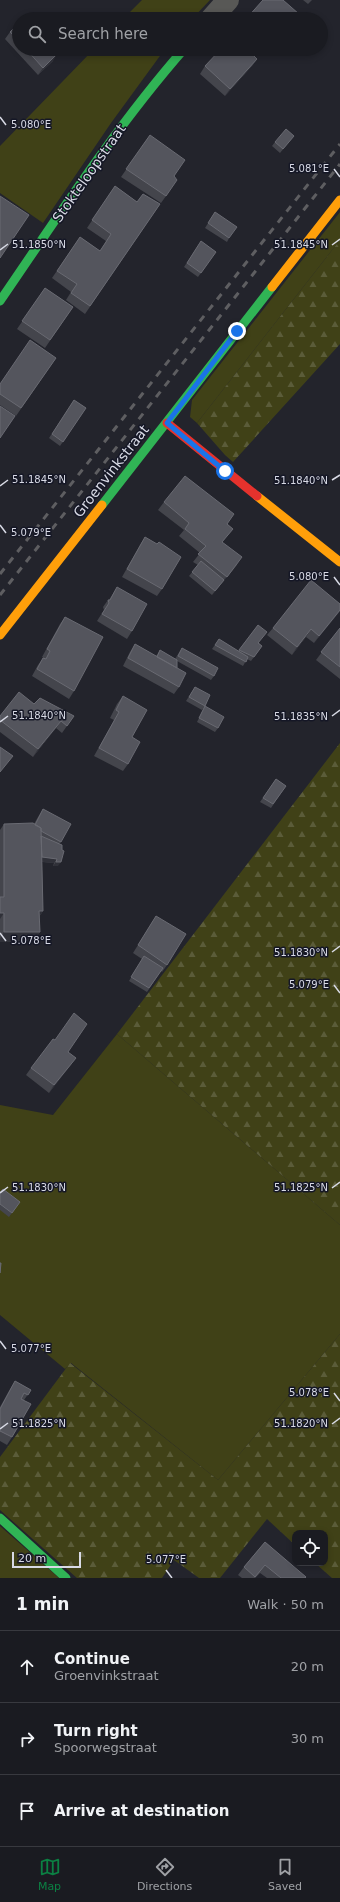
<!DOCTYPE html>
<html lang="en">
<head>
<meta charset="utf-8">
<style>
  :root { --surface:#1a1b21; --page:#23242a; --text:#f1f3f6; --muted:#9fa1a5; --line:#38393f; --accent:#0b8043 }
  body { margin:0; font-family:"DejaVu Sans",sans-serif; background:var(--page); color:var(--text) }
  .controls { position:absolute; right:12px; bottom:12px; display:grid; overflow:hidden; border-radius:8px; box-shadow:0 2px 6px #0003 }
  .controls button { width:36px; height:36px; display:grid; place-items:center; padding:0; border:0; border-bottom:1px solid var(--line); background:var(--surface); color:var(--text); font:20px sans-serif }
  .scale { position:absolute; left:12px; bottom:10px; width:69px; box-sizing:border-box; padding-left:4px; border:2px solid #d8dae5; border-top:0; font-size:11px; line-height:14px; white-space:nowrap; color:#d8dae5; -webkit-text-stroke:3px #151726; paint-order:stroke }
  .stop { position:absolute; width:12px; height:12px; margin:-9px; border:3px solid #1a73e8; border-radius:50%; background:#fff }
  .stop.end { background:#1a73e8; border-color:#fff; box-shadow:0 1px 4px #0008 }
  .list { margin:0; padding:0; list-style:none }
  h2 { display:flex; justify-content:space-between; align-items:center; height:52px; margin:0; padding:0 16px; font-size:17px }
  h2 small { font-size:13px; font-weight:400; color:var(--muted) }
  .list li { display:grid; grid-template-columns:26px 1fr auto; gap:12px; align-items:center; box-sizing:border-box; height:72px; padding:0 16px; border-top:1px solid var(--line) }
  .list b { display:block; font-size:15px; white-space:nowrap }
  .list p { margin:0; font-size:13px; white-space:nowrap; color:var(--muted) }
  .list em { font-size:13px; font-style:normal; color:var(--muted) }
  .icon { flex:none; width:22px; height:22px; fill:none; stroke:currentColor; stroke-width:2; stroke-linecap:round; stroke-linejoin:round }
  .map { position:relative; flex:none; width:340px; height:1578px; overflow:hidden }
  .search { position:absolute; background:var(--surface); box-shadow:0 2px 6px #0003; left:12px; right:12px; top:12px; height:44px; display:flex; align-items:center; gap:10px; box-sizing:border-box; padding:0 14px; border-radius:22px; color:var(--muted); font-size:15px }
  .sheet { height:268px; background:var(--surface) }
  nav { display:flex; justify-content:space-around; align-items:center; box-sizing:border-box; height:56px; border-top:1px solid var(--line); background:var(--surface); font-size:11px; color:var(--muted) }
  nav a { display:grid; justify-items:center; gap:2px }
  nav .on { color:var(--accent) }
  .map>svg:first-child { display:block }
  .green { fill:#404117 }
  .forest { fill:url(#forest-firs) }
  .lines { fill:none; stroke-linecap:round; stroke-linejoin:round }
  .street { stroke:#585856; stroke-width:22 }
  .fast { stroke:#30b455; stroke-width:9 }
  .slow { stroke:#ff9f0a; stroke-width:9 }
  .jam { stroke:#e5322d; stroke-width:9 }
  .rail { stroke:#5e5e61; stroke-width:3; stroke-dasharray:7 7; stroke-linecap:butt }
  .wall { fill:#44454c }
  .shaded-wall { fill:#303139 }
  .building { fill:#54555d; stroke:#696a72 }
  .route { stroke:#1a73e8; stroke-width:5 }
  .ticks { fill:none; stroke:#d8dae5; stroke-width:1.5 }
  .labels { text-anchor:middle; stroke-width:3; stroke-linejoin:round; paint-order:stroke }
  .street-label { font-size:14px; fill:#d8dae5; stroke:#151726 }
  .ticks-label { font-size:10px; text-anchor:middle; fill:#d8dae5; stroke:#151726; stroke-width:3; stroke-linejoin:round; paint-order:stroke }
</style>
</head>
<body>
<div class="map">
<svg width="340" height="1578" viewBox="0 0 340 1578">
  <defs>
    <pattern id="forest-firs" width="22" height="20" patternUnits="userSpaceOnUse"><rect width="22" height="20" fill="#404117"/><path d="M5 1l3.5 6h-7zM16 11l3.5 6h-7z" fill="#5b5c39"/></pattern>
  </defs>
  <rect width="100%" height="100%" fill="#23242c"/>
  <path class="green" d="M142 0H210L192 19H123Z
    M94 49H165L111 123 43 223 0 193V146Z
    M340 212V240L197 423 190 417 192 400Z
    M117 1034 340 1225V1334L218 1480 71 1363 65 1369 0 1315V1105L53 1115Z
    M0 1526 59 1578H0Z"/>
  <path class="forest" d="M340 240V344L233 462 225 455 197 423Z
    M340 743V1225L117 1034Z
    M340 1334V1578H332L315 1563H325V1533H295V1545L267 1519 220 1578H199L174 1560 162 1578H77L0 1510V1457L70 1363 218 1480Z"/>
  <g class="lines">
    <path class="street" d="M211 19 228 0"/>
    <path class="fast" d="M0 301C59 215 115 128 184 49
      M102 505 272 287
      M0 1518 66 1578"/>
    <path class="slow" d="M272 287 340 200
      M257 496 340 562
      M0 635 102 505"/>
    <path class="jam" d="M167 423 257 496"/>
    <path class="rail" d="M0 574 340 144
      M0 595 340 164"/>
  </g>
  <path class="wall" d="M303 0H312L308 4Z
    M19 23V49H54L53 61 38 75 5 39 10 32Z
    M257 59 252 66 225 96 200 74 205 66Z
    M150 135 174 176 166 196 161 203 121 177Z
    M294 136 280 153 272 146 275 142Z
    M115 186 137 202 160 204 85 314 66 300 71 292 52 278 80 237 100 251 106 241 87 228Z
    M215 212 229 238 227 242 205 228Z
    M201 241 216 252 198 277 184 267Z
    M45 288 73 307 45 348 17 329Z
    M56 358 16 416 0 405V384Z
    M74 400 86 408 60 446 49 438Z
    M164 502 227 524 233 529 222 542 237 565 212 595 189 576 198 565 193 562 200 553 179 536 184 530 158 510Z
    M145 537 162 589 157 596 122 577 140 545Z
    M117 587 132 631 127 639 97 621 104 610 103 607 108 600H109Z
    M340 604V611L314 643 306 637 292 655 267 635 273 628Z
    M65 617 74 691 69 699 32 676 38 665 43 658 45 659 42 657 60 624Z
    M258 625 259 643 262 646 251 661 247 659 243 666 212 649 219 639 238 651Z
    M340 628V679L316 660Z
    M135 644 156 656 160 650 175 659 182 648 214 676 211 680 177 661V668L179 687 174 694 123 666 130 652Z
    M195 687 205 706 202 710 186 701Z
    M123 696 132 737 128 764 123 771 94 756 114 720 110 718 117 704Z
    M34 704 74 716 62 733 56 728 33 757 0 732V716Z
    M205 706 218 728 215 732 197 722Z
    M276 779 286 786 271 808 260 802Z
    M43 809 61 842 59 844 58 866H53L54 863 42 862 43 911 39 917 40 932 33 941 0 942V830L4 824H34L38 817Z
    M156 916 167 965 162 972 161 971 147 992 129 981 142 959 133 953Z
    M68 1052 76 1058 49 1093 26 1075 31 1068Z
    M0 1192 20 1202 9 1217 0 1210Z
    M15 1381 31 1390 24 1400 12 1437 7 1445 0 1441V1407L10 1389Z
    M265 1542 305 1578H267L260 1573 255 1578H242L238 1575 244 1567Z"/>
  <path class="shaded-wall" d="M58 53 53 61 38 75 43 68Z
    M257 59 252 66 225 96 230 89Z
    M242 557 237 565 212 595 215 591Z
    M340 610 338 614 314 643 319 636Z
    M311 629 306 637 292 655 297 647Z
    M61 721 56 728 33 757 38 749Z
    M38 857 57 859 54 863 35 861Z
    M56 862H61L58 866H53Z
    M39 911H43L36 921Z
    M0 913H4L0 919Z
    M4 932H40L33 941 0 942V939Z
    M76 1058 71 1065 49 1093 54 1085Z"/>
  <path class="building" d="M263 0H283L299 14 294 19H246Z
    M19 23V41L10 32Z
    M26 49H54L58 53 43 68Z
    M221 49H247L257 59 230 89 205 66Z
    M286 129 294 136 283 149 275 142Z
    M150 135 185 160 174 176 177 180 166 196 126 169Z
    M115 186 137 202 143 194 160 204 90 306 71 293 77 284 57 271 80 237 100 251 106 242 111 234 92 220Z
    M0 196 29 215 0 258Z
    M215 212 237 227 229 238 208 223Z
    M201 241 216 252 201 273 187 263Z
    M45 288 73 307 50 340 22 321Z
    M30 340 56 358 21 408 0 394V384Z
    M74 400 86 408 63 442 52 434Z
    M0 406 15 416 0 438Z
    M185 476 234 514 227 524 233 529 222 542 242 557 227 577 198 554 206 546 185 529 189 523 164 502Z
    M145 537 157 544 159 542 181 557 162 589 127 569Z
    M201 561 224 580 215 591 192 572Z
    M311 580 340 604V610L319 636 311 629 297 647 273 628Z
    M117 587 147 604 132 631 102 614 109 603 108 600H110Z
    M65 617 103 637 74 691 37 669 43 658 46 659 50 651 47 649Z
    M258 625 267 632 258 643 262 646 254 657 239 650Z
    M340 628V667L321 652Z
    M219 639 248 657 246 662 215 645Z
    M135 644 186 673 179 687 128 658Z
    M182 648 218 668 214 676 178 656Z
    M160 650 177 660V668L157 657Z
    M195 687 210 695 205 706 189 697Z
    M19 692 34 704 40 698 74 716 67 726 61 721 38 749 0 720V716Z
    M123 696 147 710 132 737 140 742 128 764 99 748 119 712 116 710Z
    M205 706 224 717 218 728 199 718Z
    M0 747 13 756 0 772Z
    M276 779 286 786 273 804 263 798Z
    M43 809 71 824 61 842 41 831V828L35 825Z
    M33 823 41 828 43 911H39L40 932H4V913H0V897H4V824Z
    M41 836 62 845V850L64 851 61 862H56L57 859 42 857Z
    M156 916 186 934 167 965 138 945Z
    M144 956 163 968 149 988 131 977Z
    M74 1013 87 1024 68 1052 76 1058 54 1085 31 1068 53 1039 55 1040Z
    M3 1189 20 1202 12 1213 0 1204V1192Z
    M0 1263H1L0 1273Z
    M15 1381 31 1390 28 1395 24 1393 21 1399 31 1404 12 1437 0 1431V1409Z
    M265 1542 306 1577 305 1578H281L265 1565 255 1577 244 1567Z"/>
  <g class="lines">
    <path class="route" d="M225 471 167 423 237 331"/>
  </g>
  <path class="ticks" d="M0 117 6 125M334 169 340 177M332 245 340 239M0 250 8 244M332 480 340 475M0 486 8 480M0 525 6 533M334 577 340 585M332 716 340 710M0 722 8 716M0 933 6 941M332 952 340 946M334 985 340 993M332 1188 340 1182M0 1193 8 1187M0 1341 6 1349M334 1393 340 1401M332 1424 340 1418M0 1429 8 1423M166 1570 172 1578"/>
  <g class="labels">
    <g class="street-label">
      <text transform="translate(89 173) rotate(-55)" y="5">Stokteloopstraat</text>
      <text transform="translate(111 471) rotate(-52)" y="5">Groenvinkstraat</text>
    </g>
  </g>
  <g class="ticks-label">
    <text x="31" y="128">5.080°E</text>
    <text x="309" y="172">5.081°E</text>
    <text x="39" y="248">51.1850°N</text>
    <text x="301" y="248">51.1845°N</text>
    <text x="39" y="483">51.1845°N</text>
    <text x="301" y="484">51.1840°N</text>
    <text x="31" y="536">5.079°E</text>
    <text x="309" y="580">5.080°E</text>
    <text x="39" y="719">51.1840°N</text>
    <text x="301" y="720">51.1835°N</text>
    <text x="31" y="944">5.078°E</text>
    <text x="301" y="956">51.1830°N</text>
    <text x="309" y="988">5.079°E</text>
    <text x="39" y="1191">51.1830°N</text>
    <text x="301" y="1191">51.1825°N</text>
    <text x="31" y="1352">5.077°E</text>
    <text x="309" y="1396">5.078°E</text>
    <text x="39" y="1427">51.1825°N</text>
    <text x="301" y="1427">51.1820°N</text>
    <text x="166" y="1563">5.077°E</text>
  </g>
</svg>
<div class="controls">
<button><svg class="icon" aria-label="locate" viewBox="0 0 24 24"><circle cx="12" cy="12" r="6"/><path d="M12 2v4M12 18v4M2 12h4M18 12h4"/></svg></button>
</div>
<div class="scale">20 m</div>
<div class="stop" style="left:225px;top:471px"></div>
<div class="stop end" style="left:237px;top:331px"></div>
<div class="search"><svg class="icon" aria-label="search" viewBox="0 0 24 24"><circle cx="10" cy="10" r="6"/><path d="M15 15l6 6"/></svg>Search here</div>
</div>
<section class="sheet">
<h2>1 min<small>Walk · 50 m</small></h2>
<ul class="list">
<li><svg class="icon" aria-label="ahead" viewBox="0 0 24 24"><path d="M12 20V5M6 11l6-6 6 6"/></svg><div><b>Continue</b><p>Groenvinkstraat</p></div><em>20 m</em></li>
<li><svg class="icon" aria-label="right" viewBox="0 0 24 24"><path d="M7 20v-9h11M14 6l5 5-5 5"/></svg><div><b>Turn right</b><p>Spoorwegstraat</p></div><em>30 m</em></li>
<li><svg class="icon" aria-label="arrive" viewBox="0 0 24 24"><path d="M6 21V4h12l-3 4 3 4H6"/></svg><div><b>Arrive at destination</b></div></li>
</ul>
</section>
<nav>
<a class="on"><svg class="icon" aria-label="map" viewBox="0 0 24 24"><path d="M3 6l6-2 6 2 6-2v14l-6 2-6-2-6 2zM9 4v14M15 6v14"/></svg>Map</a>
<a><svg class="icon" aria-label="directions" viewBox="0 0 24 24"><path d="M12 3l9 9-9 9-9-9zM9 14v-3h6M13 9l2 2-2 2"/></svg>Directions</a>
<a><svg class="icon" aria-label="saved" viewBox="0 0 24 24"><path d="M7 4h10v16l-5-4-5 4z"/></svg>Saved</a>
</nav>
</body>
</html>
